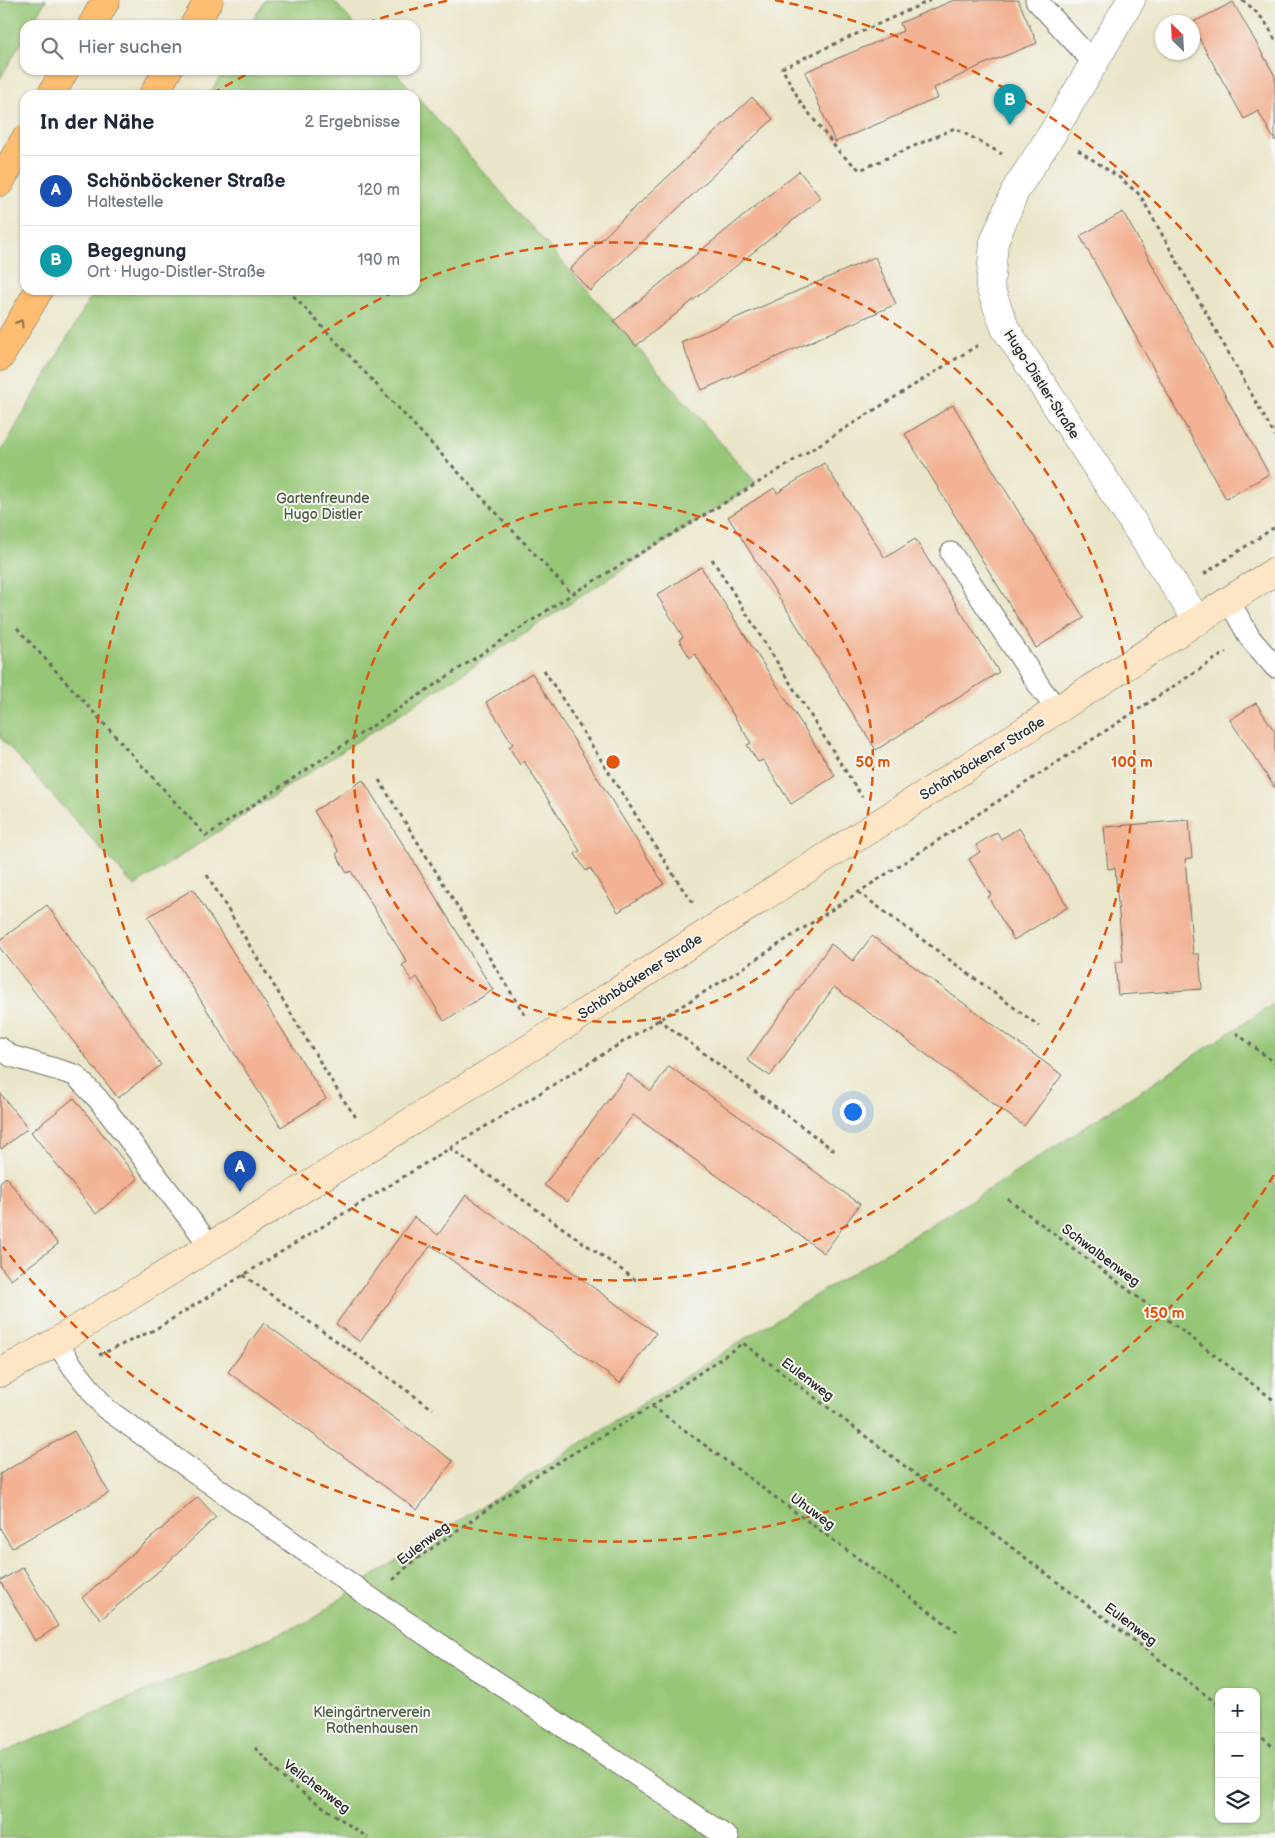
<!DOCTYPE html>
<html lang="de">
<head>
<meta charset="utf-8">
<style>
  :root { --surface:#fff; --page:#f6f6f7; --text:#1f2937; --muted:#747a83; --line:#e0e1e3; --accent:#d1495b }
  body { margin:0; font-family:"Balsamiq Sans",sans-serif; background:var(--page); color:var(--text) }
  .controls { position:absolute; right:15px; bottom:15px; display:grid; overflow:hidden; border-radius:10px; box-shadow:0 1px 4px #0004 }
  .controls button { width:45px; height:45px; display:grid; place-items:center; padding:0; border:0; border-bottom:1px solid var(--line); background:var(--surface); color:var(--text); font:25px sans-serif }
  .compass { position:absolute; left:1155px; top:15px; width:45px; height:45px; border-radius:50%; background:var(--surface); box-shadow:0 1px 4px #0004; rotate:336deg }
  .you { position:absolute; left:852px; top:1111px; width:18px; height:18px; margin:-12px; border:4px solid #fff; border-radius:50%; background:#1a73e8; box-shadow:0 0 0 8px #1a73e833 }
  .badge { display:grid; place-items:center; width:32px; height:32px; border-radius:50%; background:var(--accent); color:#fff; font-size:16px; font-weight:700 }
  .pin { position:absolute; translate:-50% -41px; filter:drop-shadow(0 1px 2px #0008) }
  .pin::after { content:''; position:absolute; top:26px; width:18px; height:15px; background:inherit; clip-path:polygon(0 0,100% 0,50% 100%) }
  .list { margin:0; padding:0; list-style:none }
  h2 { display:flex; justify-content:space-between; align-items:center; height:65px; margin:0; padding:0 20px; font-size:21px }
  h2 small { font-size:16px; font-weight:400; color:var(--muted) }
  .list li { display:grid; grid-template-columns:32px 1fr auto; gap:15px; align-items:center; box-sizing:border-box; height:70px; padding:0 20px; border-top:1px solid var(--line) }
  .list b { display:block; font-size:19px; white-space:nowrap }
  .list p { margin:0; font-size:16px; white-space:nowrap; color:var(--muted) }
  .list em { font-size:16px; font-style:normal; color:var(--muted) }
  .icon { flex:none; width:28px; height:28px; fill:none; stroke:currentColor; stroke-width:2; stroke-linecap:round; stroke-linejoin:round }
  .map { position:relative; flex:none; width:1275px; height:1838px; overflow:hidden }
  .search { position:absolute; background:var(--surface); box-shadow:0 1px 4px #0004; left:20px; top:20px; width:400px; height:55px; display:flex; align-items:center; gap:12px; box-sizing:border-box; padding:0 18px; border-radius:15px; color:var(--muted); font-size:19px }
  .panel { position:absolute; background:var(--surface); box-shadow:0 1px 4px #0004; left:20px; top:90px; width:400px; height:205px; border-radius:15px }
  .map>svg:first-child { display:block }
  .green { fill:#96c676; stroke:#607850; fill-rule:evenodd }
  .building { fill:#f2b293 }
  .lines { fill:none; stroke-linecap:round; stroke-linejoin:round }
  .lane-casing { stroke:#6e6c62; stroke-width:23 }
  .street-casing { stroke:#6e6c62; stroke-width:29 }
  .secondary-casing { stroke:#6e6c62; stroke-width:29 }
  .highway-casing { stroke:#6e6c62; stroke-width:29 }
  .path { stroke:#6e6c62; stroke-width:3; stroke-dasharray:4 4; stroke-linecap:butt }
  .lane { stroke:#fff; stroke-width:21 }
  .street { stroke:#fff; stroke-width:28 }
  .secondary { stroke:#fee5c5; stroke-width:28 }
  .highway { stroke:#fcbd6f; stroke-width:28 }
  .oneway { stroke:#896d4a }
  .ring { fill:none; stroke:#df570e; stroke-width:2.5; stroke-dasharray:9 6 }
  .labels { text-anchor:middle; stroke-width:4; stroke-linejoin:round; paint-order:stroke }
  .street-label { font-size:14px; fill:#2b2b2b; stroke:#f6f6f2 }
  .park-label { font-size:14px; fill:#4b5a42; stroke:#f6f6f2 }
  .centre { fill:#df570e; stroke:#f6f6f2; stroke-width:2.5 }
  .ring-label { font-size:15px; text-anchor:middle; font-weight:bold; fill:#df570e; stroke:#f6f6f2; stroke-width:4; stroke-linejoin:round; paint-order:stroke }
</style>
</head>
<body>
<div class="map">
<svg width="1275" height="1838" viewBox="0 0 1275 1838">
  <rect width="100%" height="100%" fill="#f6f6f2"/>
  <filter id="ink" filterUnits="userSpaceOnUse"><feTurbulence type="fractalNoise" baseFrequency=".02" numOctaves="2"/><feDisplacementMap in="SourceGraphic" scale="10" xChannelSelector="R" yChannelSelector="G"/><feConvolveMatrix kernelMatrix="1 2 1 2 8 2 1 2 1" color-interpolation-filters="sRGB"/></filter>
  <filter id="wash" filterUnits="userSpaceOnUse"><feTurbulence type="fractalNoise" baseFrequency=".0096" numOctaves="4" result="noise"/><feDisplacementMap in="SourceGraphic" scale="20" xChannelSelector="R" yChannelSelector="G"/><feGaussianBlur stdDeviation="1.12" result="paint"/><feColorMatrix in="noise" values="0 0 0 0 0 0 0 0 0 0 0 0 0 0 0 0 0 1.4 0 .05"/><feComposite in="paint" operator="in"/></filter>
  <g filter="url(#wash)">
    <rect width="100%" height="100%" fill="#eae5c9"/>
    <path class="green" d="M0 0H46L31 25H25V36L0 79Z
      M265 0H333L355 25H250Z
      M224 70H394L756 483 134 886 0 737V454L95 290H415V95H209Z
      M1275 1003V1838H0V1754L311 1620 374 1575 749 1336 1004 1180ZM1219 1692H1256V1819H1219Z"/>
    <g id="blocks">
      <path class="building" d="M954 0H1018L1037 43 982 65 934 88 938 98 835 142 805 72 903 31 900 23Z
        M1233 2 1275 76V141L1258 111 1244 119 1192 26V23Z
        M752 97 773 119 590 291 570 269Z
        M799 171 821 198 636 346 614 321Z
        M1123 212 1269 474 1226 499 1080 236Z
        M875 257 896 304 702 390 681 342Z
        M953 405 1084 618 1036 648 905 434Z
        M824 463 885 558 915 539 999 672 876 750 728 517 774 488 777 493Z
        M701 567 835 776 791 804 763 760 758 762 747 745 751 743 695 654 690 658 679 640 683 637 657 595Z
        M532 673 664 884 618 912 590 868 586 871 575 854 580 851 524 761 520 765 509 747 513 744 486 702Z
        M1256 703 1275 732V788L1230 720Z
        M363 780 493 990 444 1021 417 977 412 981 402 965 407 962 351 871 347 873 336 854 339 852 314 811Z
        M1189 820 1192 858 1185 859 1193 954H1199L1202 989 1118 995 1115 962H1123L1115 868 1108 869 1104 827Z
        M1019 828 1068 907 1014 940 988 897 991 895 969 859 980 852 976 845 997 832 1001 839Z
        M193 889 326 1099 281 1127 148 917Z
        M47 905 161 1065 118 1098 0 948V940Z
        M872 936 1062 1075 1024 1126 834 987 770 1076 747 1060 831 944 853 961Z
        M669 1066 860 1204 824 1253 633 1115 567 1202 544 1185 628 1074 651 1091Z
        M0 1093 28 1128 1 1149 0 1147Z
        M74 1098 138 1179 96 1214 31 1132Z
        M6 1177 58 1244 11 1280 0 1266V1182Z
        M466 1195 656 1333 620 1383 431 1245 360 1342 336 1324 414 1217 438 1235Z
        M264 1323 453 1461 417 1510 228 1372Z
        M74 1431 109 1493 12 1548 0 1528V1474Z
        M198 1497 216 1517 160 1570 101 1619 82 1598Z
        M23 1567 58 1626 35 1641 0 1581Z"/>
    </g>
  </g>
  <g filter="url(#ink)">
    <use href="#blocks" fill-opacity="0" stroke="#6e6c62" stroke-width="1"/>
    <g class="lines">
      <defs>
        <path id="lane" d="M1036 0 1094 63
          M951 553 1042 690 1058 710
          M1229 601 1250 638 1275 667
          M0 1048 11 1056 75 1075 98 1099 211 1247
          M56 1342 73 1367 105 1408 372 1599 654 1787 728 1838"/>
        <path id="street" d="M1131 0 1052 134 1016 189 994 242 990 287 1005 328 1198 621"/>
        <path id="secondary" d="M0 1373 56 1342 541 1041 713 929 1275 571"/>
        <path id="highway" d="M92 25 106 0
          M194 25 209 0
          M51 95 65 70
          M153 95 168 70
          M0 182 25 139
          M0 357 39 290"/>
      </defs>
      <use href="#lane" class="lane-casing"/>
      <use href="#street" class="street-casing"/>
      <use href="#secondary" class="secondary-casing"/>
      <use href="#highway" class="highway-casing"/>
      <path class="path" d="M931 0 782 68 801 103 840 153 860 170 955 128 1002 154
        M1242 0C1257 11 1268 23 1275 40
        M1078 150 1120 178 1140 195 1275 436
        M288 290 572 594
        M712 559 862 797
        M1204 574 1275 527
        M17 628 206 836 572 594 766 478 978 345
        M544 670 682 888 695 905
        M379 780 525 1015
        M207 875 342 1098 356 1117
        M858 892 1039 1026
        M658 1019 836 1152
        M1236 1033 1275 1063
        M450 1148 636 1280
        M1008 1199 1275 1401
        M243 1275 433 1409
        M99 1355 154 1330 732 975 1226 652
        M652 1406 960 1634
        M393 1580 412 1562 532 1478 652 1406 743 1343 1219 1705
        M1256 1733 1275 1748
        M255 1748 286 1781 368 1838"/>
      <use href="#lane" class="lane"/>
      <use href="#street" class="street"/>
      <use href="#secondary" class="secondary"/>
      <use href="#highway" class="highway"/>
    </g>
    <defs><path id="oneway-chevron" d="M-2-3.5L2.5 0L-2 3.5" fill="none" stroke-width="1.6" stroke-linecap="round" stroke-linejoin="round" transform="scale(1.25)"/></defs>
    <use class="oneway" href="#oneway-chevron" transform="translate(20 323) rotate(-60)"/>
  </g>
  <g class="ring">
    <circle cx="613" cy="762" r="260"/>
    <path d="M419 281A519 519 0 1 1 394 292"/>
    <path d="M1274 1175A779 779 0 0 1 3 1247M212 94A779 779 0 0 1 253 71M366 23A779 779 0 0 1 451 0M775 0A779 779 0 0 1 1274 349"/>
  </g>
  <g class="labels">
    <g class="street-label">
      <text transform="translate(1042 384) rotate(57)" y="5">Hugo-Distler-Straße</text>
      <text transform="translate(982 758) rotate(-32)" y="5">Schönböckener Straße</text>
      <text transform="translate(640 976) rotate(-33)" y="5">Schönböckener Straße</text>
      <text transform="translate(1101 1255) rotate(37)" y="5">Schwalbenweg</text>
      <text transform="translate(808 1379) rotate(37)" y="5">Eulenweg</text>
      <text transform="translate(813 1511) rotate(36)" y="5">Uhuweg</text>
      <text transform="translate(423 1543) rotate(-37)" y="5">Eulenweg</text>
      <text transform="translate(1131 1624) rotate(37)" y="5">Eulenweg</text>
      <text transform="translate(317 1786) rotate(37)" y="5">Veilchenweg</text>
    </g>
    <g class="park-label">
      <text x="323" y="503">Gartenfreunde<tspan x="323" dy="16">Hugo Distler</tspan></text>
      <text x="372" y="1717">Kleingärtnerverein<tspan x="372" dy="16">Rothenhausen</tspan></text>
    </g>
  </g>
  <circle cx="613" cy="762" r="8" class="centre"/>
  <g class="ring-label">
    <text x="873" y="767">50 m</text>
    <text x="1132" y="767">100 m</text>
    <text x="1164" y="1318">150 m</text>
  </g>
</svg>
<div class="controls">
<button>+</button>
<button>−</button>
<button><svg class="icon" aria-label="layers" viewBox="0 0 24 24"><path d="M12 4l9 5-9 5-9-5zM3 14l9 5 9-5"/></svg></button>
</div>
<svg class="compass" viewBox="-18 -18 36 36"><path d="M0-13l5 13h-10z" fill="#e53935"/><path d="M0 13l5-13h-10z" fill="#747a83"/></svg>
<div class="you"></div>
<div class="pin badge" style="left:240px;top:1192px;background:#1a4fb4">A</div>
<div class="pin badge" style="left:1010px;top:125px;background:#0f9aa8">B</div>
<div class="search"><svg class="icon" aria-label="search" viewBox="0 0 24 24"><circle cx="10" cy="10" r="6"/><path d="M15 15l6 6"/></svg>Hier suchen</div>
<section class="panel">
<h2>In der Nähe<small>2 Ergebnisse</small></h2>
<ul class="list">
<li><span class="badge" style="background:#1a4fb4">A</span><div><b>Schönböckener Straße</b><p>Haltestelle</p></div><em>120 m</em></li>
<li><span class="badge" style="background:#0f9aa8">B</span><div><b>Begegnung</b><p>Ort · Hugo-Distler-Straße</p></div><em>190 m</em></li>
</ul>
</section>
</div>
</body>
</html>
